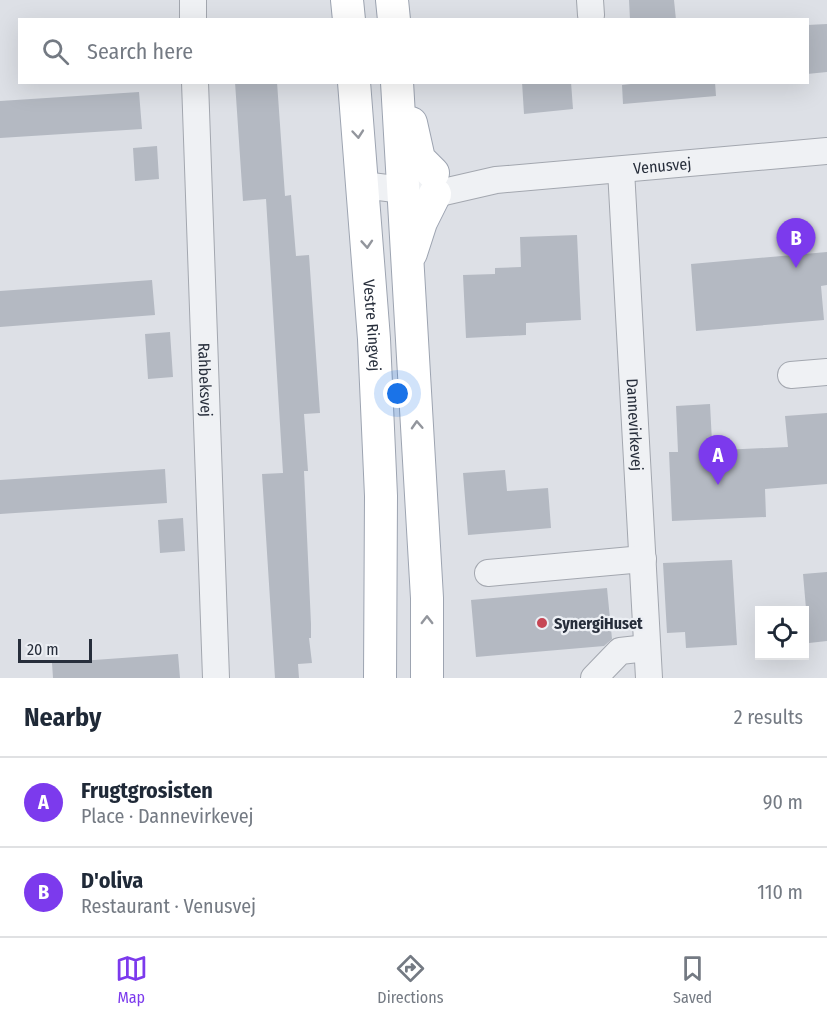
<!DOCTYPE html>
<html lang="en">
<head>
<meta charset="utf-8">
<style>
  :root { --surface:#fff; --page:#f2f2f3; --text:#1f2937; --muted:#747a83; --line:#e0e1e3; --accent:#7c3aed }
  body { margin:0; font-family:"Fira Sans Condensed",sans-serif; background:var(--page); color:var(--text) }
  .controls { position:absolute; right:18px; bottom:18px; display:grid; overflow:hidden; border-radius:0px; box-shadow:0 6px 24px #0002 }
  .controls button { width:54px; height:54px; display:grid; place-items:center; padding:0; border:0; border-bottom:2px solid var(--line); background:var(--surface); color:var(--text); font:30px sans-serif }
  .scale { position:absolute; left:18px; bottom:15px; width:74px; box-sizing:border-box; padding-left:6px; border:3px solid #272e3b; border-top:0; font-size:16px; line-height:21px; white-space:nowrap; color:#272e3b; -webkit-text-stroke:4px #eceff4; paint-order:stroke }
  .you { position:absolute; left:398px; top:394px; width:21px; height:21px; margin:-15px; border:4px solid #fff; border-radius:50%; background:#1a73e8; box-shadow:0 0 0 9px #1a73e833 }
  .badge { display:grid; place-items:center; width:39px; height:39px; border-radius:50%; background:var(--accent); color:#fff; font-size:20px; font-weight:700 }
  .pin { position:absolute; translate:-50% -50px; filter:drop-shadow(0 2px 3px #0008) }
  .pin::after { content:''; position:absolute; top:32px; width:21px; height:18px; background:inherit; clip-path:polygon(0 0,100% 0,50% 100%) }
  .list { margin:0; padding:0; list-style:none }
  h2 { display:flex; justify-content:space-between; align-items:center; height:78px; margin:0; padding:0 24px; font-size:26px }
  h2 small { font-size:20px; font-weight:400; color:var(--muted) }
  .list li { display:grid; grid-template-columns:39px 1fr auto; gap:18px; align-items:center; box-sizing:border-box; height:90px; padding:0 24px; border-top:2px solid var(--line) }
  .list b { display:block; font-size:22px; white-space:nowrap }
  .list p { margin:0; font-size:20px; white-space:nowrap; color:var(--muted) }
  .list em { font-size:20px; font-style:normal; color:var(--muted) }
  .icon { flex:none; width:33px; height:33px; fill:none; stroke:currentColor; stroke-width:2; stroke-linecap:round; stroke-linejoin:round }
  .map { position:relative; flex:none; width:827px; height:678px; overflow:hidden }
  .search { position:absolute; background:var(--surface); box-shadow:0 6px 24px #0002; left:18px; right:18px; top:18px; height:66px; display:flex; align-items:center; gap:15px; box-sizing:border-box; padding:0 21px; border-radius:0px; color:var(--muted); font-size:22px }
  .sheet { height:258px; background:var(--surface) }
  nav { display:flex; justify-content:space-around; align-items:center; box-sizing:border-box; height:84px; border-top:2px solid var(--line); background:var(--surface); font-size:16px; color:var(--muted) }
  nav a { display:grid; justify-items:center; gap:3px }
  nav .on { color:var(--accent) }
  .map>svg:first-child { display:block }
  .building { fill:#b4b9c2 }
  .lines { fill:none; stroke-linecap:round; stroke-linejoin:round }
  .minor-casing { stroke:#a3a7af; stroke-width:28 }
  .major-casing { stroke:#9da4b1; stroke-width:34 }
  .minor { stroke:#eff1f4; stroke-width:26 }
  .major { stroke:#fff; stroke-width:32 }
  .oneway { stroke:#93969d }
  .poi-dot { fill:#c64654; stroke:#eceff4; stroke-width:2 }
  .labels { text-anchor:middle; stroke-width:4.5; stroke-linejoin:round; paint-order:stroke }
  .street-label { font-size:16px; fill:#272e3b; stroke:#eceff4 }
  .poi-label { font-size:16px; font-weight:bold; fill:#272e3b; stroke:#eceff4; text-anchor:start }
</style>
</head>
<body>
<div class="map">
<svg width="827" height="678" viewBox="0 0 827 678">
  <rect width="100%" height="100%" fill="#dde0e6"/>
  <path class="building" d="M629 0H674L676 20H630Z
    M827 24V72L807 74V25Z
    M235 82H277L285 196 291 195 296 256 309 255 320 413 304 414 308 471H304L311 624V638H309L312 663 298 664 299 678H275L262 474 283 473 271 279 266 199 243 201Z
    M522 82H571L573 109 524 114Z
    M648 82H715L716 96 623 104 622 85Z
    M139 92 142 129 0 138V101Z
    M157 146 159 179 135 181 133 148Z
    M577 235 581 320 526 323V335L466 338 463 275 495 274V268L521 267 520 237Z
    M827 252V285L821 286 824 320 696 331 691 264Z
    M152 280 155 315 0 327V291Z
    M170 332 173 377 148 379 145 334Z
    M710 404 712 442H721V450L788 447 785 416 827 413V484L765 489 766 517 672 521 669 452H678L676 406Z
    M165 469 167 503 0 514V480Z
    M505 470 507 491 548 488 551 528 468 535 463 473Z
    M183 518 185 551 160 553 158 520Z
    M732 560 737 645 686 648 685 632 667 633 663 563Z
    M827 572V641L809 643 803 574Z
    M607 588 612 639 604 646 476 657 471 600Z
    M178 654 180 678H53L52 663Z"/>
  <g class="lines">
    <defs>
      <g id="minor">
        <path d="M193 0V20"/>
        <path d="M590 0 591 15"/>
        <path id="s1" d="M195 82 216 678"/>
        <path id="s2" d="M621 170 649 678"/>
        <path id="s3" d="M363 185 435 194 496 180 827 151"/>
        <path d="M791 375 827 372"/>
        <path d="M488 573 643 559"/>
        <path d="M594 678 620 651 647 648"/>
      </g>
      <g id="major">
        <path d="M347 0 349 20"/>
        <path d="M392 0 394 20"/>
        <path id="s4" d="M354 82 374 339 381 496 380 678"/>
        <path d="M397 82 427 598V678"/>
        <path d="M411 123 419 159 433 173"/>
        <path d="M411 253 421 222 435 194"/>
      </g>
    </defs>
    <use href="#minor" class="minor-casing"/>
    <use href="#major" class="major-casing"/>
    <use href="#minor" class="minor"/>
    <use href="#major" class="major"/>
  </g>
  <defs><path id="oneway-chevron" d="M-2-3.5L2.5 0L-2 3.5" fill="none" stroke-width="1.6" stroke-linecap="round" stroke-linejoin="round" transform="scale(1.5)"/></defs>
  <g class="oneway">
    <use href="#oneway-chevron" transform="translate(358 134) rotate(85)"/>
    <use href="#oneway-chevron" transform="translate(367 244) rotate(86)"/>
    <use href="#oneway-chevron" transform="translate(417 425) rotate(-93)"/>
    <use href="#oneway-chevron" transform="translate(427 620) rotate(-90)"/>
  </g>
  <circle class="poi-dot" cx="542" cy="623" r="6"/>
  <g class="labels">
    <g class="street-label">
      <text dy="6" stroke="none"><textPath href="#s3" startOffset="302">Venusvej</textPath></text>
      <text dy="6" stroke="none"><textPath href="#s4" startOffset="244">Vestre Ringvej</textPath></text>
      <text dy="6" stroke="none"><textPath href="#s1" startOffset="298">Rahbeksvej</textPath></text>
      <text dy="6" stroke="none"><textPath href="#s2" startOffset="255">Dannevirkevej</textPath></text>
    </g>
    <g class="poi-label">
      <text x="554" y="629">SynergiHuset</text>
    </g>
  </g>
</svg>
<div class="controls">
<button><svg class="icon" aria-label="locate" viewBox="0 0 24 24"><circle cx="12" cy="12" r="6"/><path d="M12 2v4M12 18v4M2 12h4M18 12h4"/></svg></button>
</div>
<div class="scale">20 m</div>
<div class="you"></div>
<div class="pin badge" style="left:718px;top:485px">A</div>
<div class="pin badge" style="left:796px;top:268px">B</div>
<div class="search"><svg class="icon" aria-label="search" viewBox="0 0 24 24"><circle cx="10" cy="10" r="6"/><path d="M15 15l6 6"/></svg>Search here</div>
</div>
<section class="sheet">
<h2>Nearby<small>2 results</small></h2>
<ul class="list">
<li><span class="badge">A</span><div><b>Frugtgrosisten</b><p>Place · Dannevirkevej</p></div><em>90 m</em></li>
<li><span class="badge">B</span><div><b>D'oliva</b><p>Restaurant · Venusvej</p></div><em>110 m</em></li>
</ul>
</section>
<nav>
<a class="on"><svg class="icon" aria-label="map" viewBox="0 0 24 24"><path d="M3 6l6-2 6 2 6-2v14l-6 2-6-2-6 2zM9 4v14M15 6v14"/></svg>Map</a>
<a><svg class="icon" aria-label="directions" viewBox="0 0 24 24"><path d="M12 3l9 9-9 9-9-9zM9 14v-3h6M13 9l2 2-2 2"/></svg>Directions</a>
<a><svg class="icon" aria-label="saved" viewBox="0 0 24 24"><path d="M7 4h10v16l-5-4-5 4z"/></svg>Saved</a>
</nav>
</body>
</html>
